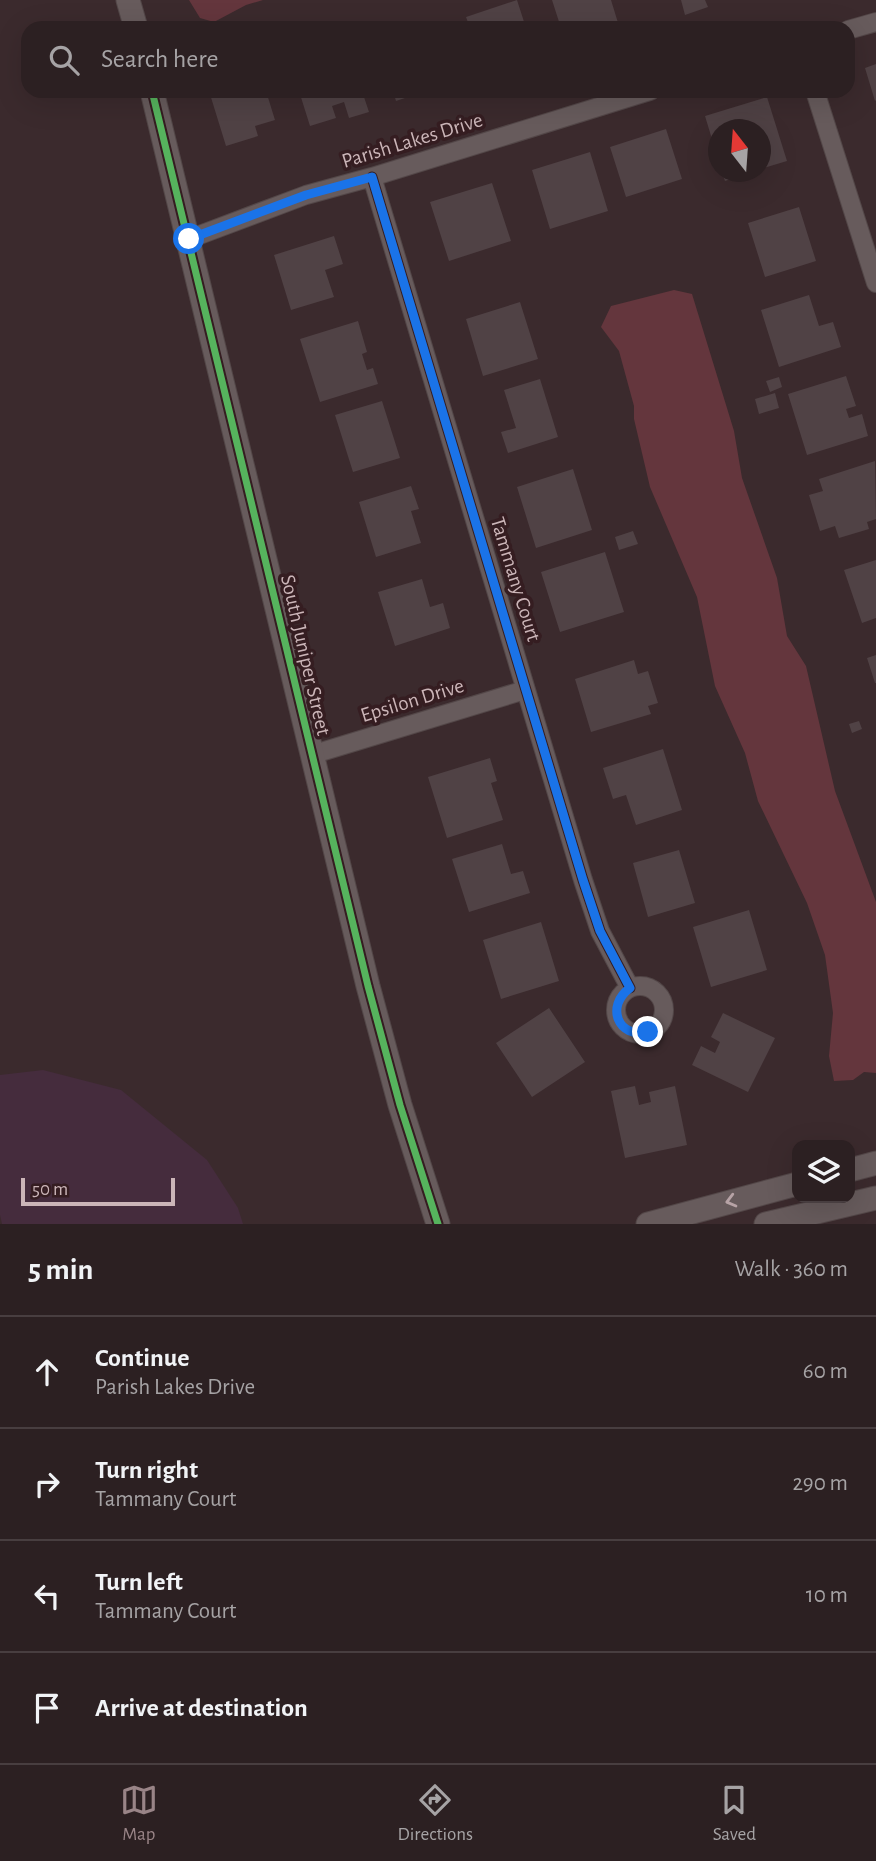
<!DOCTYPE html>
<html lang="en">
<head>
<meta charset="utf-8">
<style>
  :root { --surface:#2c2022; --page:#34282a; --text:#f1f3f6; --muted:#a6a3a5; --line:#483e40; --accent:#998487 }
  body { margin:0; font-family:"Alegreya Sans",sans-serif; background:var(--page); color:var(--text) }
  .controls { position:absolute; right:21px; bottom:21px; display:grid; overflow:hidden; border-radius:14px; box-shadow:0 7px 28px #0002 }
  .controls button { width:63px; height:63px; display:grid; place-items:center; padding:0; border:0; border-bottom:2px solid var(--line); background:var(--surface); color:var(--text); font:35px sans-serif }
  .compass { position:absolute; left:708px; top:119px; width:63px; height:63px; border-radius:50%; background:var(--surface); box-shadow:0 7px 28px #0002; rotate:343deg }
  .scale { position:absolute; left:21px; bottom:18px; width:154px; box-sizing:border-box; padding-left:7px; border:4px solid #cbb5b8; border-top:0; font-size:19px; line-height:24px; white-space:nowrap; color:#cbb5b8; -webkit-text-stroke:5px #351d21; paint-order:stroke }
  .stop { position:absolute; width:21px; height:21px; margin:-16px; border:5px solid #1a73e8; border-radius:50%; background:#fff }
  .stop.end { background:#1a73e8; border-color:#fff; box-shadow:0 2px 7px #0008 }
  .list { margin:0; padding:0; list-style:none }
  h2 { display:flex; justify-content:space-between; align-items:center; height:91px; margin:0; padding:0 28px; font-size:30px }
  h2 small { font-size:23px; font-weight:400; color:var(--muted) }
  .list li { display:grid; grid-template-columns:46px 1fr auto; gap:21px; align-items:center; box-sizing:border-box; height:112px; padding:0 28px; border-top:2px solid var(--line) }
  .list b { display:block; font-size:26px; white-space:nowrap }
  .list p { margin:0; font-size:23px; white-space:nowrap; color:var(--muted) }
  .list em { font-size:23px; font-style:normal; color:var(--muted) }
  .icon { flex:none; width:38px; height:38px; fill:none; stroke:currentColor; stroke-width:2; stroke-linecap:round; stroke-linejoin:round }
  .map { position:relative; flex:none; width:876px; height:1224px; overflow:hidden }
  .search { position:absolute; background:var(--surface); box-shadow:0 7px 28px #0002; left:21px; right:21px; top:21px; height:77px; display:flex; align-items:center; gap:18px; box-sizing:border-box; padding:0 24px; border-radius:21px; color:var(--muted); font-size:26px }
  .sheet { height:539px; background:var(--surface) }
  nav { display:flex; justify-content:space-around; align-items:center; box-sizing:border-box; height:98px; border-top:2px solid var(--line); background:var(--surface); font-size:19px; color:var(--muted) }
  nav a { display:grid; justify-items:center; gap:4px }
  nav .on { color:var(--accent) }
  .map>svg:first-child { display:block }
  .green { fill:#452c3d }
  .water { fill:#64363d }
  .building { fill:#504245 }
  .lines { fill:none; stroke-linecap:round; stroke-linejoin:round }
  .minor-casing { stroke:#534748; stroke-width:20 }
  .tertiary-casing { stroke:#534748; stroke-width:25 }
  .minor { stroke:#675b5c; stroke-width:18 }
  .tertiary { stroke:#675b5c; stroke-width:23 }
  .cycleway-casing { stroke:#351d21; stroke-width:11 }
  .cycleway { stroke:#56b35d; stroke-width:7 }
  .oneway { stroke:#b7a3a6 }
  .route { stroke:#1a73e8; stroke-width:9 }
  .labels { text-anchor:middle; stroke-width:7; stroke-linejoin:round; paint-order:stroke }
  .street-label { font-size:21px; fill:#cbb5b8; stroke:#351d21 }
</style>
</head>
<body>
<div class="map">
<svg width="876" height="1224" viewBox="0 0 876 1224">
  <rect width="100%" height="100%" fill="#3b2a2d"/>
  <path class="green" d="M43 1070 121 1090 207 1160 238 1208 243 1224H2L0 1215V1075Z"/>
  <path class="water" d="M189 0H263L246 5 214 22 200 18Z
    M674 290 692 294 734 431 742 478 777 578 787 636 806 666 835 791 876 902V1073L864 1072 853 1080 834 1081 829 1056 833 1013 825 955 807 903 758 801 745 753 715 686 697 597 650 487 634 419V406L619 351 601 327 611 306Z"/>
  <path class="building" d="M517 0 526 28H470L466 17Z
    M552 0H611L619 26 612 28H561Z
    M681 0H705L708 7 685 15Z
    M876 64V100L875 101 865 68Z
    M209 91H266L275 120 255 126 258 136 226 146Z
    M299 91H362L369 112 349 118 344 102 332 106 336 118 310 126Z
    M393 91H419L420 93 396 101Z
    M767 97 787 161 760 169V130H718V159L705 116Z
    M666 129 682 179 626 197 610 147Z
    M590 152 608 211 550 229 532 170Z
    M722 172H752L725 181Z
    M492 183 511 241 449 261 430 202Z
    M799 207 816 261 765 277 748 223Z
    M334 236 343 264 325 270 334 297 291 310 274 255Z
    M809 295 819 326 833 322 841 347 779 367 761 310Z
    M520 302 538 359 483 376 466 319Z
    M358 321 367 352 362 354 367 370 373 368 378 384 320 402 300 339Z
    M846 376 856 406 846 409 849 418 862 414 868 436 807 455 788 394Z
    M779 377 782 387 770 392 766 381Z
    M540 379 558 437 508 453 501 432 516 428 504 390Z
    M775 393 779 408 759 414 755 399Z
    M382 401 400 458 353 472 335 415Z
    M875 461 876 519 867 522 869 529 839 538 835 526 820 531 809 495 823 491 819 479Z
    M573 469 592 530 536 548 517 487Z
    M411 486 419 509 411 511 421 543 376 557 359 502Z
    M633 531 638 544 619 550 615 537Z
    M605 552 624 612 560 632 541 572Z
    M876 560V618L862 623 844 570Z
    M422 579 430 607 443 603 450 628 395 646 378 592Z
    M876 655V683H875L867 658Z
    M634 660 638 674 648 671 658 703 648 706 651 714 591 732 575 679Z
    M859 721 862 729 852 733 849 724Z
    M663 749 682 810 636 825 626 795 613 799 603 768Z
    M490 758 497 781 491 783 503 820 447 838 428 777Z
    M502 844 511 874 523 871 530 893 469 912 452 859Z
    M679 850 695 903 648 917 633 863Z
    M749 910 767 970 711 987 693 927Z
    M541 922 559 981 501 999 483 940Z
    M549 1008 585 1062 532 1097 496 1043Z
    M723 1013 775 1038 748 1092 692 1065 701 1046 715 1053 720 1042 711 1037Z
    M635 1086 639 1105 651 1102 649 1092 675 1086 687 1145 625 1158 611 1091Z"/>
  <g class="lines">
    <defs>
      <path id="minor" d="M848 30 876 22
        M815 91 876 283
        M372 177 583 880 600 931 630 988
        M189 239 306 195 372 177 650 91
        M311 755 525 690
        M616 1010a24 24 0 1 1 48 0a24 24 0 1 1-48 0Z"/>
      <path id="tertiary" d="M128 0 136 28
        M152 91 368 986 400 1105 438 1224
        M850 1170 876 1163
        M648 1224 797 1184
        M766 1224 876 1198"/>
    </defs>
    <use href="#minor" class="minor-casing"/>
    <use href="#tertiary" class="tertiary-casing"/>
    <use href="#minor" class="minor"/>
    <use href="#tertiary" class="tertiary"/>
    <defs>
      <path id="cycleway" d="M152 91 368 986 400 1105 438 1224
        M372 177 583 880 600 931 630 988"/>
    </defs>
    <use href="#cycleway" class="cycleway-casing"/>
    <use href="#cycleway" class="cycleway"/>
  </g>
  <defs><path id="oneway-chevron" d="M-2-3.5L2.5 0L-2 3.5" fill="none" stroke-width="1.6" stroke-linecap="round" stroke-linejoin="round" transform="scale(1.75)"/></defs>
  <use class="oneway" href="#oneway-chevron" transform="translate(731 1201) rotate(165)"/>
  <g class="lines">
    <path class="route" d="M189 239 306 195 372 177 583 880 600 931 630 988C605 1006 618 1039 648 1032"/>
  </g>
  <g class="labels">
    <g class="street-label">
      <text transform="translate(412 140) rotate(-17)" y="7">Parish Lakes Drive</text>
      <text transform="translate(516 579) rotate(73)" y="7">Tammany Court</text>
      <text transform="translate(306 655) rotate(77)" y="7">South Juniper Street</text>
      <text transform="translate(412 700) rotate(-17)" y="7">Epsilon Drive</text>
    </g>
  </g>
</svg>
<div class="controls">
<button><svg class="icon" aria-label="layers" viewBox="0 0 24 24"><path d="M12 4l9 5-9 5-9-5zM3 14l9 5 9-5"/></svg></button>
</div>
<svg class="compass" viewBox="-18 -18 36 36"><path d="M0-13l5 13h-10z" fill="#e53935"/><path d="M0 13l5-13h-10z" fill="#a6a3a5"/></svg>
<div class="scale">50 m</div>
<div class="stop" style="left:189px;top:239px"></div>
<div class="stop end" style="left:648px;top:1032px"></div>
<div class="search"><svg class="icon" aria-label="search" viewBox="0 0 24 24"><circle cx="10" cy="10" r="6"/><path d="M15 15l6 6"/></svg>Search here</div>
</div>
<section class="sheet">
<h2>5 min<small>Walk · 360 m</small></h2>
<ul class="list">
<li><svg class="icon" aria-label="ahead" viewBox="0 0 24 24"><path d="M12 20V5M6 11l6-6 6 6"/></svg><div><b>Continue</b><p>Parish Lakes Drive</p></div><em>60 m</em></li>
<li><svg class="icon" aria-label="right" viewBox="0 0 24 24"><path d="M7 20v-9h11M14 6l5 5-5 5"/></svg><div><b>Turn right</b><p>Tammany Court</p></div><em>290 m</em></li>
<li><svg class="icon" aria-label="left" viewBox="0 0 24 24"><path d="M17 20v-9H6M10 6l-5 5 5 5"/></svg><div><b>Turn left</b><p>Tammany Court</p></div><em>10 m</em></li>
<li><svg class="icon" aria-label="arrive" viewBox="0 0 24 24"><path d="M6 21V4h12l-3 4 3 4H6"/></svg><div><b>Arrive at destination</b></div></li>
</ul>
</section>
<nav>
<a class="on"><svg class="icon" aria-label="map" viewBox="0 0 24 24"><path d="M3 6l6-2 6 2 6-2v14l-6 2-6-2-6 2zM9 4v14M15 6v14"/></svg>Map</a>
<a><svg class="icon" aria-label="directions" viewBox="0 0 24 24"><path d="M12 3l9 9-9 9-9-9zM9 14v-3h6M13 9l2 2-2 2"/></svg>Directions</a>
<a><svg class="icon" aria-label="saved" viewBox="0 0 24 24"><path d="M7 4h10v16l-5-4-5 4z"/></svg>Saved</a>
</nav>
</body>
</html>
